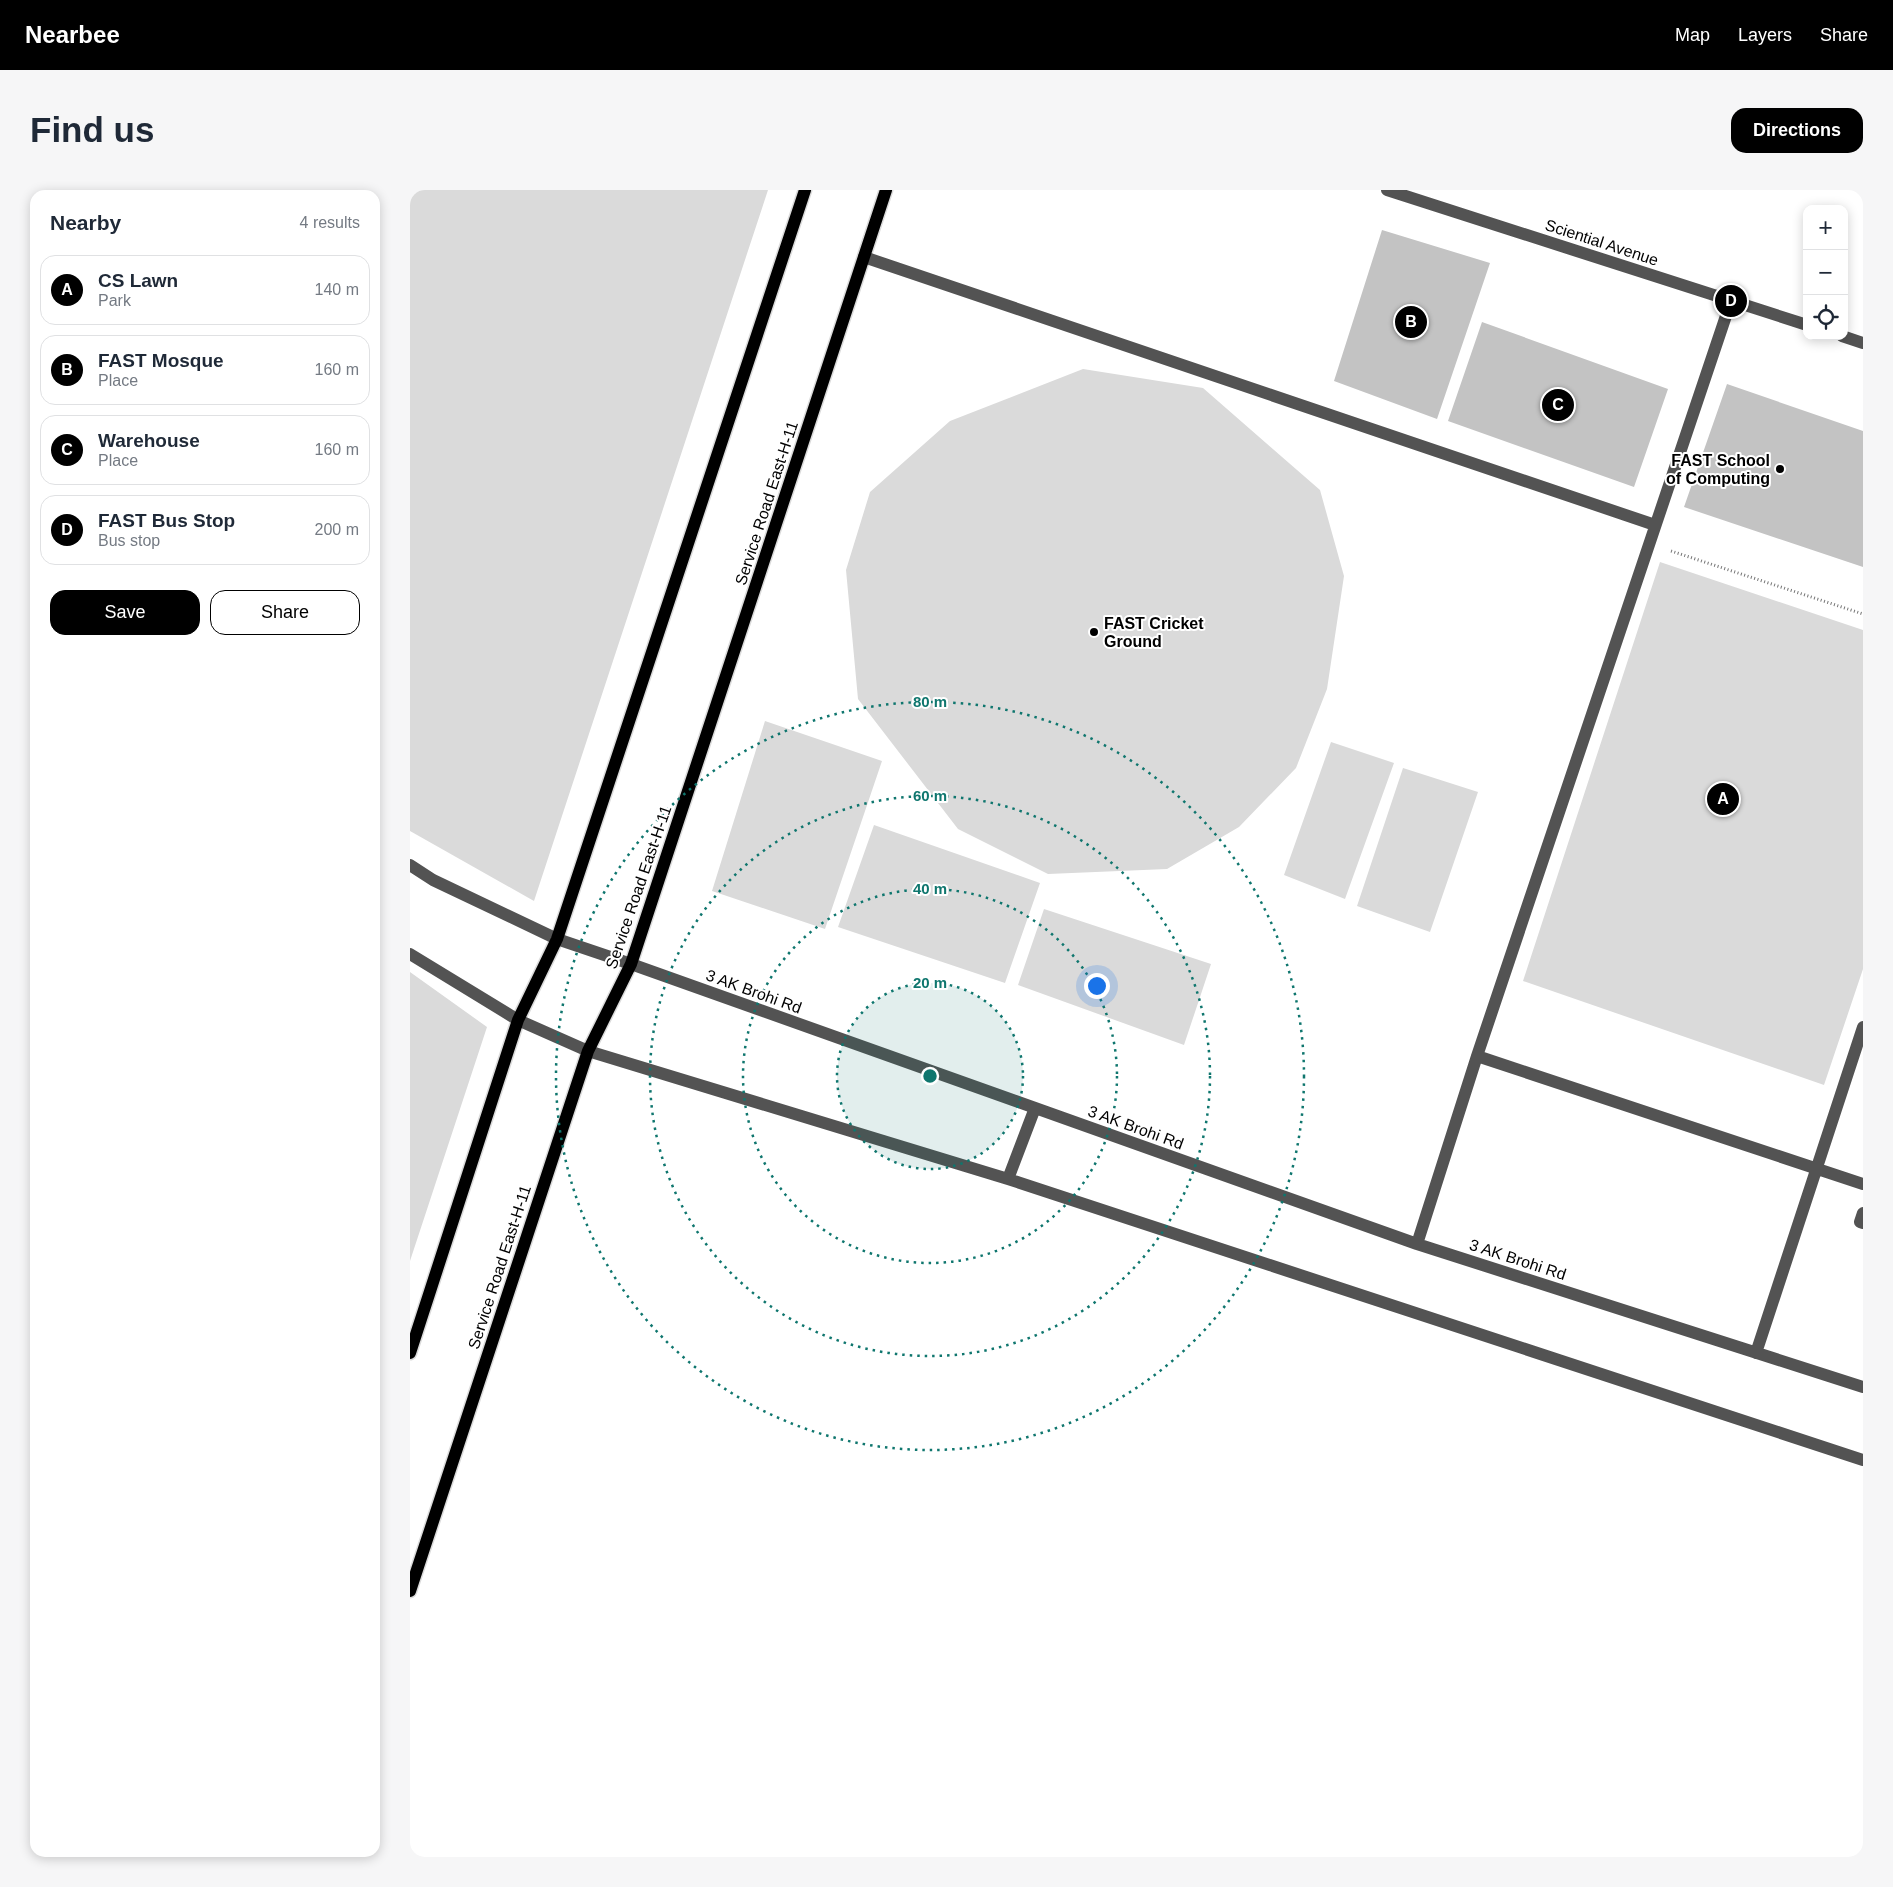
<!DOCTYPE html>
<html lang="en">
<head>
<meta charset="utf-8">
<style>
  :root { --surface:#fff; --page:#f6f6f7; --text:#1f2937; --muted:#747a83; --line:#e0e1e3; --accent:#000 }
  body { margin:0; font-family:Arial,sans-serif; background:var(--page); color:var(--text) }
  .controls { position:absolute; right:15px; top:15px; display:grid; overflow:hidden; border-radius:10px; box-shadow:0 2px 12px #0003 }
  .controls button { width:45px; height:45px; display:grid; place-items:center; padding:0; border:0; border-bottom:1px solid var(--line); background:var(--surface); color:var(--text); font:25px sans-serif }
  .you { position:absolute; left:686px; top:795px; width:18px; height:18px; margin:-12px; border:4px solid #fff; border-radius:50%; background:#1a73e8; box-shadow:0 0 0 8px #1a73e833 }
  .badge { display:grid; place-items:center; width:32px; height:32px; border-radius:50%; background:var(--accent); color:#fff; font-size:16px; font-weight:700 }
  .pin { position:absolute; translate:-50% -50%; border:2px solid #fff; box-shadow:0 1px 5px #0006 }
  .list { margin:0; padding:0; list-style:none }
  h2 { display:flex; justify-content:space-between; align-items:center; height:65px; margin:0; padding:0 20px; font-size:21px }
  h2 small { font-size:16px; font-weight:400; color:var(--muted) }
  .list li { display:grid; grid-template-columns:32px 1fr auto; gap:15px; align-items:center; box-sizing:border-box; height:70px; margin:0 10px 10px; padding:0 10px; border:1px solid var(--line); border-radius:15px }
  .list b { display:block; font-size:19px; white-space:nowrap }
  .list p { margin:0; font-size:16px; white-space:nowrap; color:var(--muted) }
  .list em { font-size:16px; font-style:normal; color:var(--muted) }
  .actions { display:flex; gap:10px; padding:15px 20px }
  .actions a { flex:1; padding:11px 0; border:1px solid var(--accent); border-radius:15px; text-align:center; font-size:18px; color:var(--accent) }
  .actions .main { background:var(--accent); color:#fff }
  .icon { flex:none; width:28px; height:28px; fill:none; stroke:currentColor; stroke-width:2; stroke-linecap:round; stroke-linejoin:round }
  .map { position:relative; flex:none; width:1453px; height:1667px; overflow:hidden; border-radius:15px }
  header { display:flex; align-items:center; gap:30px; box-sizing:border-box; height:70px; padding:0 25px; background:var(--accent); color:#fff }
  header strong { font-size:24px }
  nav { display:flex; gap:28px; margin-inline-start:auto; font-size:18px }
  .intro { display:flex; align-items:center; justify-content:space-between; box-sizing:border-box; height:120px; padding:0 30px }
  h1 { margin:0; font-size:35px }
  .button { padding:12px 22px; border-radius:15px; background:var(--accent); color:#fff; font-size:18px; font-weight:700 }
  main { display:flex; gap:30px; padding:0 30px }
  aside { flex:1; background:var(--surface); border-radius:15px; box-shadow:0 2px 12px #0003 }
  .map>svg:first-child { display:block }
  .green { fill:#dadada }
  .building { fill:#c3c3c3 }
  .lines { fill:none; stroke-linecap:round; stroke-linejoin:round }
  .major-casing { stroke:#dbdbdb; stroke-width:15 }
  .path { stroke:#757575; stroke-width:3; stroke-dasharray:1 2.5; stroke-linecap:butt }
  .minor { stroke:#535353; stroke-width:12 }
  .major { stroke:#000; stroke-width:12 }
  .ring { fill:none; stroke:#0f766e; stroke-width:2.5; stroke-dasharray:2.5 5 }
  .poi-dot { fill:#000; stroke:#fff; stroke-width:2 }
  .labels { text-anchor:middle; stroke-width:4; stroke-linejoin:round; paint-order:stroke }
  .street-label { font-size:16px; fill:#000; stroke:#fff }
  .poi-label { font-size:16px; font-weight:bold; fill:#000; stroke:#fff; text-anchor:end }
  .centre { fill:#0f766e; stroke:#fff; stroke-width:2.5 }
  .ring-label { font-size:15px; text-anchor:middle; font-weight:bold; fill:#0f766e; stroke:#fff; stroke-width:4; stroke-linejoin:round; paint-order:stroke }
</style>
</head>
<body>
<header>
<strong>Nearbee</strong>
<nav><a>Map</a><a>Layers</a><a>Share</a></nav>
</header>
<div class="intro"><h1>Find us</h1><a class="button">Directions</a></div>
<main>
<aside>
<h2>Nearby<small>4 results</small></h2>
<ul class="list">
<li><span class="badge">A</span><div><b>CS Lawn</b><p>Park</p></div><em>140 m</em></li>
<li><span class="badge">B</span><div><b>FAST Mosque</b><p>Place</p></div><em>160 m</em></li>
<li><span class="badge">C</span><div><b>Warehouse</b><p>Place</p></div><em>160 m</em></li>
<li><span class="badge">D</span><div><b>FAST Bus Stop</b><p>Bus stop</p></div><em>200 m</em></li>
</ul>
<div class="actions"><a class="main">Save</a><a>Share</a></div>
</aside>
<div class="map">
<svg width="1453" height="1667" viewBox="0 0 1453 1667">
  <rect width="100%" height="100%" fill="#fff"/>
  <path class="green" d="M0 0H358L124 711 0 641Z
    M673 179 793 198 910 300 934 386 917 499 886 578 829 637 757 679 638 684 548 639 448 509 436 380 460 302 540 231Z
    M1250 372 1453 440V779L1414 895 1113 791Z
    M355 531 472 571 415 739 302 701Z
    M921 552 984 573 935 709 874 685Z
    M993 578 1068 602 1020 742 947 716Z
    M464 635 630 693 595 793 428 737Z
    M634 719 801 774 774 855 608 795Z
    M0 782 77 837 0 1071Z"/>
  <path class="building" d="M972 40 1080 73 1027 229 924 191Z
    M1072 132 1258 199 1224 297 1038 231Z
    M1317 194 1453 241V377L1274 317Z"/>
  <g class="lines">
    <defs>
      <path id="major" d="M0 1163 108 830 147 749 395 0
        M0 1401 178 861 221 774 476 0"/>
    </defs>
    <use href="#major" class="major-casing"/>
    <path class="path" d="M1261 361 1453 424"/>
    <path class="minor" d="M977 0 1397 135
      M454 67 1245 335
      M1432 146 1453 153
      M0 675 23 690 147 749 221 774 1007 1054 1453 1197
      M0 764 108 830 178 861 598 989 1453 1270
      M1067 866 1453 994
      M598 989 625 918
      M1453 1023 1450 1032 1453 1033
      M1007 1054 1067 866 1321 111
      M1346 1163 1453 837"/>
    <use href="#major" class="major"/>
  </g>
  <circle cx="520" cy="886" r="93" fill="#0f766e" fill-opacity=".12"/>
  <g class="ring">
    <circle cx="520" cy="886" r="93"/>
    <circle cx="520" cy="886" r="187"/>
    <circle cx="520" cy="886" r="280"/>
    <circle cx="520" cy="886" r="374"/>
  </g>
  <g class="poi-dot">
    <circle cx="1370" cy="279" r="5"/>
    <circle cx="684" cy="442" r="5"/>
  </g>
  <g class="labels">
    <g class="street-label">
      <text transform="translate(1192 52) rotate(18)" y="6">Sciential Avenue</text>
      <text transform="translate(356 313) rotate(-72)" y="6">Service Road East-H-11</text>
      <text transform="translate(228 697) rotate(-71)" y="6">Service Road East-H-11</text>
      <text transform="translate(344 801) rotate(20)" y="6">3 AK Brohi Rd</text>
      <text transform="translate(726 937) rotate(20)" y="6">3 AK Brohi Rd</text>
      <text transform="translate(1108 1069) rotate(18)" y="6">3 AK Brohi Rd</text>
      <text transform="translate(89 1077) rotate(-72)" y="6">Service Road East-H-11</text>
    </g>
    <g class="poi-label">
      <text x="1360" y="276">FAST School<tspan x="1360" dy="18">of Computing</tspan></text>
      <text x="694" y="439" text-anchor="start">FAST Cricket<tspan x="694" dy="18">Ground</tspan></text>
    </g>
  </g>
  <circle cx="520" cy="886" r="8" class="centre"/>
  <g class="ring-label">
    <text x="520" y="517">80 m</text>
    <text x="520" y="611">60 m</text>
    <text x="520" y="704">40 m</text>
    <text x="520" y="798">20 m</text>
  </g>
</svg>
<div class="controls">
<button>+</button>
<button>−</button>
<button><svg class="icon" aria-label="locate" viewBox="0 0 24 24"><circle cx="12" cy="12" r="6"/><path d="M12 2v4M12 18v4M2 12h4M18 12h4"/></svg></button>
</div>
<div class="you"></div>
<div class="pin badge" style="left:1313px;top:609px">A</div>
<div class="pin badge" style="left:1001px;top:132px">B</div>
<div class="pin badge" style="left:1148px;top:215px">C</div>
<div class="pin badge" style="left:1321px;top:111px">D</div>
</div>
</main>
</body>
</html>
